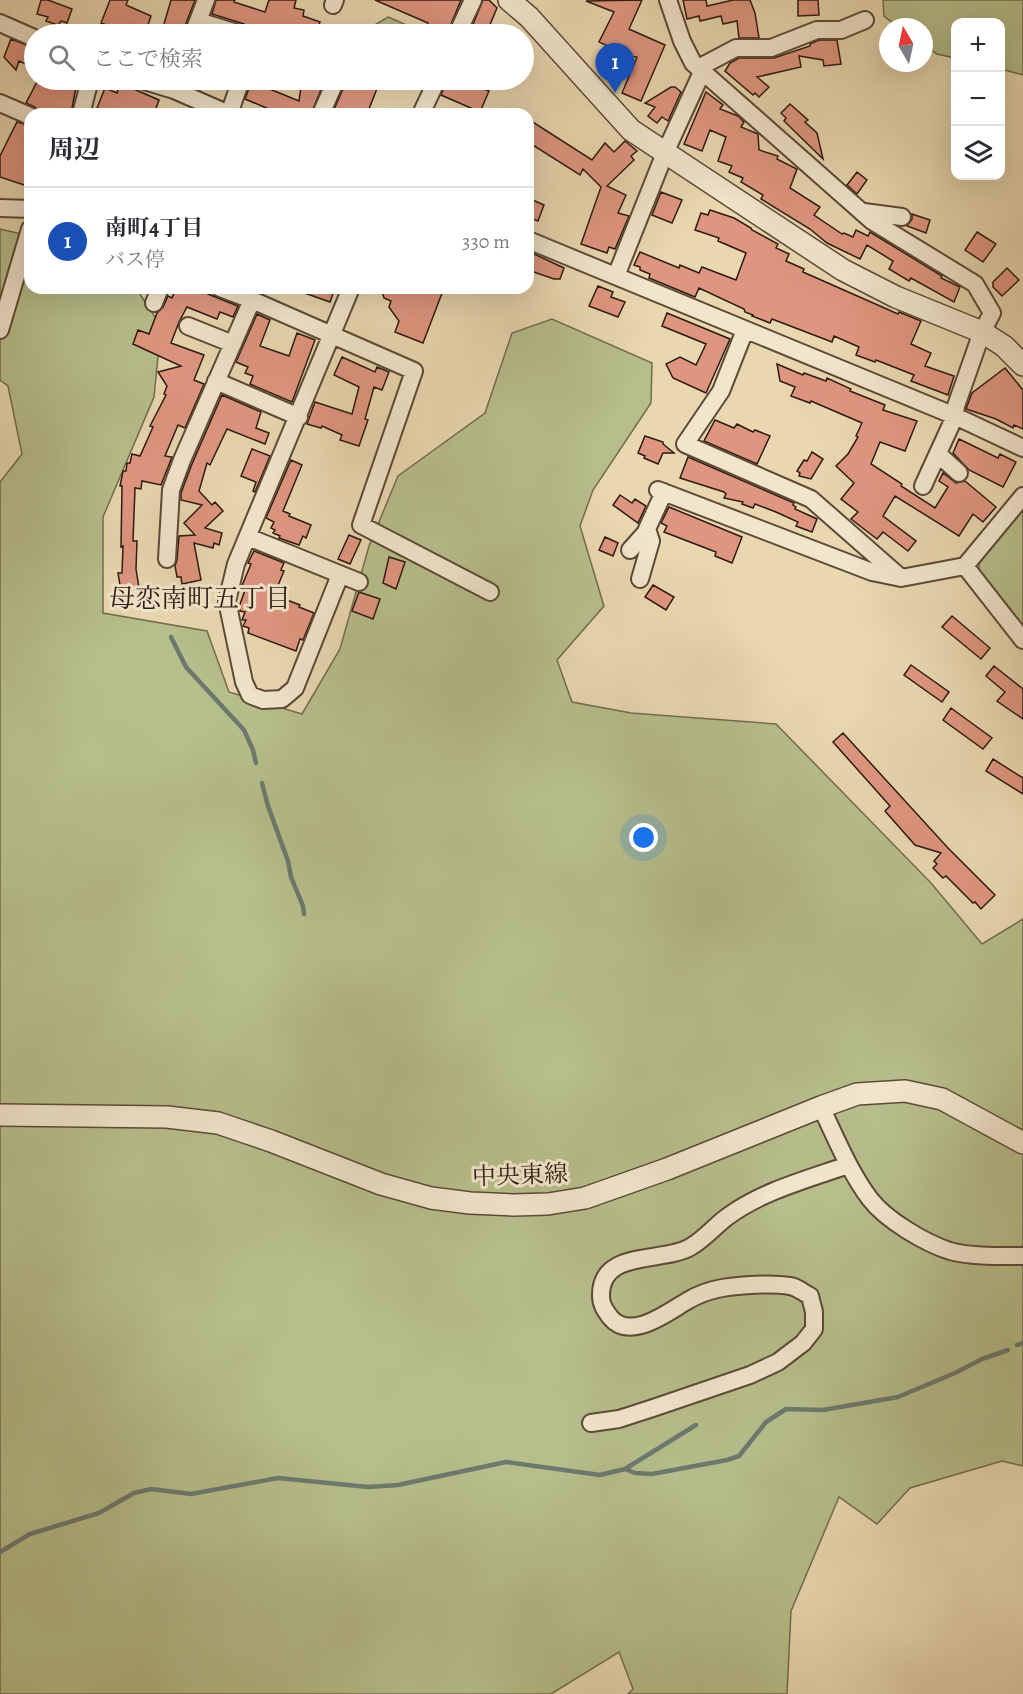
<!DOCTYPE html>
<html lang="ja">
<head>
<meta charset="utf-8">
<style>
  :root { --surface:#fff; --page:#f2f2f3; --text:#2b2b33; --muted:#7c7c81; --line:#e1e1e2; --accent:#1a73e8 }
  body { margin:0; font-family:Alegreya,"Noto Serif JP",serif; background:var(--page); color:var(--text) }
  .controls { position:absolute; right:18px; top:18px; display:grid; overflow:hidden; border-radius:12px; box-shadow:0 6px 24px #0002 }
  .controls button { width:54px; height:54px; display:grid; place-items:center; padding:0; border:0; border-bottom:2px solid var(--line); background:var(--surface); color:var(--text); font:30px sans-serif }
  .compass { position:absolute; left:879px; top:18px; width:54px; height:54px; border-radius:50%; background:var(--surface); box-shadow:0 6px 24px #0002; rotate:351deg }
  .you { position:absolute; left:644px; top:838px; width:21px; height:21px; margin:-15px; border:4px solid #fff; border-radius:50%; background:#1a73e8; box-shadow:0 0 0 9px #1a73e833 }
  .badge { display:grid; place-items:center; width:39px; height:39px; border-radius:50%; background:var(--accent); color:#fff; font-size:20px; font-weight:700 }
  .pin { position:absolute; translate:-50% -50px; filter:drop-shadow(0 2px 3px #0008) }
  .pin::after { content:''; position:absolute; top:32px; width:21px; height:18px; background:inherit; clip-path:polygon(0 0,100% 0,50% 100%) }
  .list { margin:0; padding:0; list-style:none }
  h2 { display:flex; justify-content:space-between; align-items:center; height:78px; margin:0; padding:0 24px; font-size:26px }
  h2 small { font-size:20px; font-weight:400; color:var(--muted) }
  .list li { display:grid; grid-template-columns:39px 1fr auto; gap:18px; align-items:center; box-sizing:border-box; height:108px; padding:0 24px; border-top:2px solid var(--line) }
  .list b { display:block; font-size:22px; white-space:nowrap }
  .list p { margin:0; font-size:20px; white-space:nowrap; color:var(--muted) }
  .list em { font-size:20px; font-style:normal; color:var(--muted) }
  .icon { flex:none; width:33px; height:33px; fill:none; stroke:currentColor; stroke-width:2; stroke-linecap:round; stroke-linejoin:round }
  .map { position:relative; flex:none; width:1023px; height:1694px; overflow:hidden }
  .search { position:absolute; background:var(--surface); box-shadow:0 6px 24px #0002; left:24px; top:24px; width:510px; height:66px; display:flex; align-items:center; gap:15px; box-sizing:border-box; padding:0 21px; border-radius:33px; color:var(--muted); font-size:22px }
  .panel { position:absolute; background:var(--surface); box-shadow:0 6px 24px #0002; left:24px; top:108px; width:510px; height:186px; border-radius:18px }
  .map>svg:first-child { display:block }
  .green { fill:#b6be8b; stroke:#726c4d; stroke-width:1.5 }
  .lines { fill:none; stroke-linecap:round; stroke-linejoin:round }
  .stream { stroke:#6d796f; stroke-width:4.5 }
  .building { fill:#df9680; stroke:#2d1a0f; stroke-width:1.5 }
  .minor-casing { stroke:#5c4937; stroke-width:20 }
  .tertiary-casing { stroke:#5c4937; stroke-width:24 }
  .minor { stroke:#f1e5cc; stroke-width:16 }
  .tertiary { stroke:#f1e5cc; stroke-width:21 }
  .labels { text-anchor:middle; stroke-width:6; stroke-linejoin:round; paint-order:stroke }
  .street-label { font-size:24px; fill:#2d1a0f; stroke:#f1e5cc }
  .neighbourhood-label { font-size:26px; fill:#2d1a0f; stroke:#f1e5cc }
</style>
</head>
<body>
<div class="map">
<svg width="1023" height="1694" viewBox="0 0 1023 1694">
  <rect width="100%" height="100%" fill="#e9d7b0"/>
  <filter id="stains"><feTurbulence type="fractalNoise" baseFrequency=".00333" numOctaves="4"/><feColorMatrix values="0 0 0 0 .2 0 0 0 0 .09 0 0 0 0 .02 0 0 0 .5 -.17"/></filter>
  <radialGradient id="worn" r=".72"><stop offset=".6" stop-color="#630" stop-opacity="0"/><stop offset="1" stop-color="#630" stop-opacity=".3"/></radialGradient>
  <path class="green" d="M883 0H1023V75L1001 69 1000 22H956L955 58 937 54 924 45V27H898L884 16Z
    M388 17 427 34H373L371 27Z
    M398 80H430L425 89Z
    M0 229 30 236V288H136L161 326 154 397 103 517V613L207 631 229 692 302 714 340 649 369 546 398 476 485 413 512 333 552 319 652 363 651 403 593 490 580 526 604 606 557 660 572 702 631 713 776 724 931 883 982 944 1023 919V1466L1002 1461 910 1488 877 1524 839 1497 791 1611 787 1694H628L633 1689 619 1652 551 1694H0V482L22 454 8 386 0 380Z
    M1020 511H1023V627L979 571V560Z"/>
  <g class="lines">
    <path class="stream" d="M171 637 186 667 244 730 253 750 256 763
      M262 783 268 806 288 861 291 877 303 906 304 914
      M1017 1345 1023 1343
      M625 1469 696 1425
      M0 1552 30 1534 99 1513 134 1493 151 1489 191 1494 278 1478 368 1487 398 1485 506 1462 600 1475 625 1469 635 1473 652 1474 727 1460 739 1456 766 1422 786 1409 823 1410 898 1397 955 1373 982 1359 1008 1350"/>
  </g>
  <path class="building" d="M41 0H48L72 9 67 23 61 21 58 25 46 21 48 17 37 14Z
    M110 0H128L126 5 151 16 146 31 140 28 138 34H125L126 32 101 23Z
    M171 0H195L183 31 164 24Z
    M216 0H235L234 2 265 12 269 0H296L294 8 304 10 303 16 320 22 316 34H299L290 32 289 34H250L248 27 244 24 212 14Z
    M375 0H461L447 34H436L426 31 428 23Z
    M483 0H489L497 8 486 34H469Z
    M642 0 629 29 665 45 641 101 622 93 637 57 629 56 599 42 614 12 586 1Z
    M683 0H706L707 6 733 0H750L755 13 759 38H739L737 21 723 24 721 16 700 21 699 16 687 19Z
    M798 0H818L819 15 798 16Z
    M11 39 34 48 28 65 19 61 16 70 4 57Z
    M819 40H837L841 64 824 66 823 60 799 56 801 67 757 77 769 87 759 97 755 93 753 95 725 71 730 63 739 58H774L810 46V44Z
    M38 80H79L75 92 71 114H40L35 107 26 103Z
    M252 80 267 85V88L299 101 302 80H325L311 114H269L271 110 245 99Z
    M447 80H460L489 91 480 112 441 95Z
    M346 82H364L378 86 367 114H332Z
    M120 83 159 100 154 114H112L97 108 105 88 117 93Z
    M671 87H675L681 92 668 121 662 117 657 123 648 116 655 107 645 103Z
    M706 92 723 105 720 109 738 116 744 122 741 127 758 134 759 150 778 156 777 159 797 169 790 188 820 207 814 215 842 234 844 233 853 237 856 230 868 236 870 232 942 276 941 278 960 287 954 302 911 278 909 281 889 269 893 261 867 245 860 259 827 243 810 229 761 199 763 195 741 182 743 178 729 172 732 166 718 161 726 137 710 130 702 151 684 144Z
    M790 104 808 120 805 122 817 133 823 159 784 121 786 118 781 113Z
    M528 119 592 160 605 143 614 152 625 141 637 151 631 156 634 160 607 186 626 195 618 213 629 216 615 249 609 247 607 253 581 244 601 187 583 169 580 175 528 142Z
    M17 122 30 126V187L0 177V156Z
    M857 172 867 180 857 194 847 185Z
    M661 192 682 200 672 223 652 215Z
    M528 198 544 205 538 221 528 217Z
    M710 210 734 218 751 228 752 230 778 244 776 248 789 254 786 261 804 269 803 272 898 314 899 312 921 321 911 344 931 353 925 366 954 376 948 395 911 381 914 375 876 360 875 362 856 355 859 347 834 336 832 342 772 319 770 323 752 316 753 315 745 312 744 309 699 288 695 297 649 278 650 274 640 270V267L634 265 640 252 679 268 680 265 699 273 702 267 736 280 746 253 718 241 719 238 695 230 701 213 708 215Z
    M912 214 930 220 926 233 907 226 912 219Z
    M977 232 996 244 983 262 965 250Z
    M532 253 564 268 560 279H554L528 270V262Z
    M1007 268 1019 280 1002 296 993 287V282Z
    M598 286 613 292 611 297 625 302 618 317 589 306Z
    M176 288H202L209 291 208 294 238 306 233 317 220 312 217 319 187 307 179 322 171 343 204 355 194 380 204 384 185 428 178 425 165 456 172 457 161 485 142 481 141 489 135 488 133 541H137L136 569 139 588 121 591 118 573H122L123 546 121 547 122 486H120L123 471H126L127 463H130L132 454 140 456 153 427 150 426 166 395 164 394 167 386 158 372 181 366 133 344 138 330 149 334 157 313 163 307 168 296 172 298Z
    M296 288H335L330 302 296 290Z
    M381 288H444L423 343 395 332 399 321 389 307 391 301 384 298Z
    M667 313 730 339 706 393 673 378 666 364 680 357 696 365 706 344 662 326Z
    M257 314 270 320 260 346 289 356 297 333 315 340 292 402 250 384 253 376 245 373 248 367 236 362Z
    M342 357 375 372 377 367 389 372 382 390 374 387 365 419 368 420 359 446 340 440 342 435 322 426 321 428 307 424 315 402 352 414 359 387 334 375Z
    M777 364 803 375 804 373 826 381 827 378 851 389 850 391 885 405 883 410 917 421 905 451 880 442 871 464 902 484 901 486 935 508 948 487 939 481 943 473 956 483 965 481 996 507 983 522 973 514 959 536 895 496 883 516 916 541 908 551 883 532 877 539 851 519 858 512 841 499 854 483 836 466 848 454 858 437 856 436 862 423 811 401 810 403 791 396 795 387 780 381Z
    M1005 368 1023 390V429L1014 425 1013 428 996 419 966 409 972 393Z
    M222 395 261 412 256 428 269 433 265 444 227 429 210 465 207 463 199 491 212 505 215 502 223 511 205 528 222 533 219 545 214 543 213 548 194 543 201 580 182 584 181 577H177L175 566 177 560 179 536 195 535 184 523 202 505 181 500V493L192 464Z
    M715 420 734 428 737 424 753 432 755 430 770 436 757 464 704 441Z
    M645 436 663 442V444L674 453H663L658 464 644 458 645 456 638 453Z
    M959 439 998 458 1000 454 1016 462 1003 487 969 470 953 453Z
    M252 449 270 456 255 492 253 491 256 482 241 476Z
    M812 452 823 459 811 479 799 476 800 473 797 471 804 460 807 461Z
    M688 457 794 503 793 505 796 507 795 509 817 519 812 532 796 526 798 522 776 512 755 504 753 508 742 504 743 502 724 498 726 494 724 492 680 478Z
    M291 460 302 465 283 511 290 514 289 516 311 525 306 538 303 536 299 545 279 538 280 536 273 533 275 530 271 528 274 522 266 518Z
    M620 495 632 503 635 499 646 506 638 523 613 505Z
    M669 507 742 537 732 563 715 556 716 552 664 532 667 526 661 523Z
    M349 535 361 540 350 564 338 559Z
    M605 537 618 543 613 556 599 550Z
    M254 551 284 563 281 570 284 571 274 595 300 605 299 607 314 613 303 640 300 639 296 651 248 633 249 628 243 626 246 620H242L245 612 240 611 239 607 245 590 241 588 251 564 248 563Z
    M389 557 405 562 396 589 383 583Z
    M653 585 674 597 666 610 645 597Z
    M359 592 380 599 373 619 352 611Z
    M952 616 990 648 981 659 942 627Z
    M911 665 949 692 942 702 904 675Z
    M994 666 1023 689V719L997 701 1005 692 986 676Z
    M951 708 992 738 983 749 943 720Z
    M843 733 948 848 995 895 981 909 975 902 973 903 946 876 943 878 933 868 937 864 934 861 941 853 915 845 885 811 890 806 833 742Z
    M993 759 1023 778V794L986 771Z"/>
  <g class="lines">
    <defs>
      <path id="minor" d="M668 0 682 41 693 63 872 221 975 284 992 313 982 332 956 406 955 416 923 486
        M333 5 335 0
        M198 21 240 34
        M0 23 34 38
        M193 34 206 0
        M457 34 473 0
        M698 68 736 48H771L817 30H841L865 20
        M141 80 174 90 229 114 241 80
        M0 103 30 116
        M81 114 90 80
        M321 114 336 80
        M421 114 437 80
        M0 208 30 209
        M864 212 902 217
        M528 240 955 416 1023 448
        M616 276 665 153 702 72
        M220 288 252 300
        M154 303 160 288
        M188 326 233 344
        M0 330 30 229
        M745 330 721 391 685 444 811 499 900 577
        M216 381 299 417
        M938 454 959 473
        M658 490 872 572 901 578 965 566 1023 496
        M248 537 359 582
        M630 550 647 531
        M167 559 171 490 182 460 252 300 414 371 361 525 490 592
        M965 566 1023 640
        M340 575 295 688 282 699 263 700 250 695 244 682 227 601 236 564 351 288
        M640 579 651 541 647 529 664 492
        M821 1107C836 1138 849 1171 870 1199 886 1220 925 1243 950 1251 971 1257 1001 1256 1023 1256
        M591 1423 619 1419 653 1408 750 1375 778 1362 803 1343 814 1329V1312L810 1296C804 1293 797 1287 790 1286 771 1283 740 1285 722 1288 711 1290 697 1295 687 1301 668 1312 630 1342 610 1317 605 1310 601 1305 601 1296 600 1248 665 1264 692 1246 705 1238 715 1226 727 1217 762 1191 808 1179 848 1165"/>
      <path id="tertiary" d="M509 0 529 17 631 130 843 270 896 297 982 332 1004 346 1023 365
        M0 1115 167 1117 218 1123 271 1141 381 1184 431 1198 470 1203 513 1205 548 1204 585 1198 667 1169 821 1107 857 1094 905 1091 942 1099 1023 1143"/>
    </defs>
    <use href="#minor" class="minor-casing"/>
    <use href="#tertiary" class="tertiary-casing"/>
    <use href="#minor" class="minor"/>
    <use href="#tertiary" class="tertiary"/>
  </g>
  <g class="labels">
    <g class="street-label">
      <text transform="translate(520 1175) rotate(-2)" y="8">中央東線</text>
    </g>
    <g class="neighbourhood-label">
      <text x="200" y="607">母恋南町五丁目</text>
    </g>
  </g>
  <rect width="100%" height="100%" filter="url(#stains)"/>
  <rect width="100%" height="100%" fill="url(#worn)"/>
</svg>
<div class="controls">
<button>+</button>
<button>−</button>
<button><svg class="icon" aria-label="layers" viewBox="0 0 24 24"><path d="M12 4l9 5-9 5-9-5zM3 14l9 5 9-5"/></svg></button>
</div>
<svg class="compass" viewBox="-18 -18 36 36"><path d="M0-13l5 13h-10z" fill="#e53935"/><path d="M0 13l5-13h-10z" fill="#7c7c81"/></svg>
<div class="you"></div>
<div class="pin badge" style="left:615px;top:93px;background:#1a4fb4">1</div>
<div class="search"><svg class="icon" aria-label="search" viewBox="0 0 24 24"><circle cx="10" cy="10" r="6"/><path d="M15 15l6 6"/></svg>ここで検索</div>
<section class="panel">
<h2>周辺<small></small></h2>
<ul class="list">
<li><span class="badge" style="background:#1a4fb4">1</span><div><b>南町4丁目</b><p>バス停</p></div><em>330 m</em></li>
</ul>
</section>
</div>
</body>
</html>
